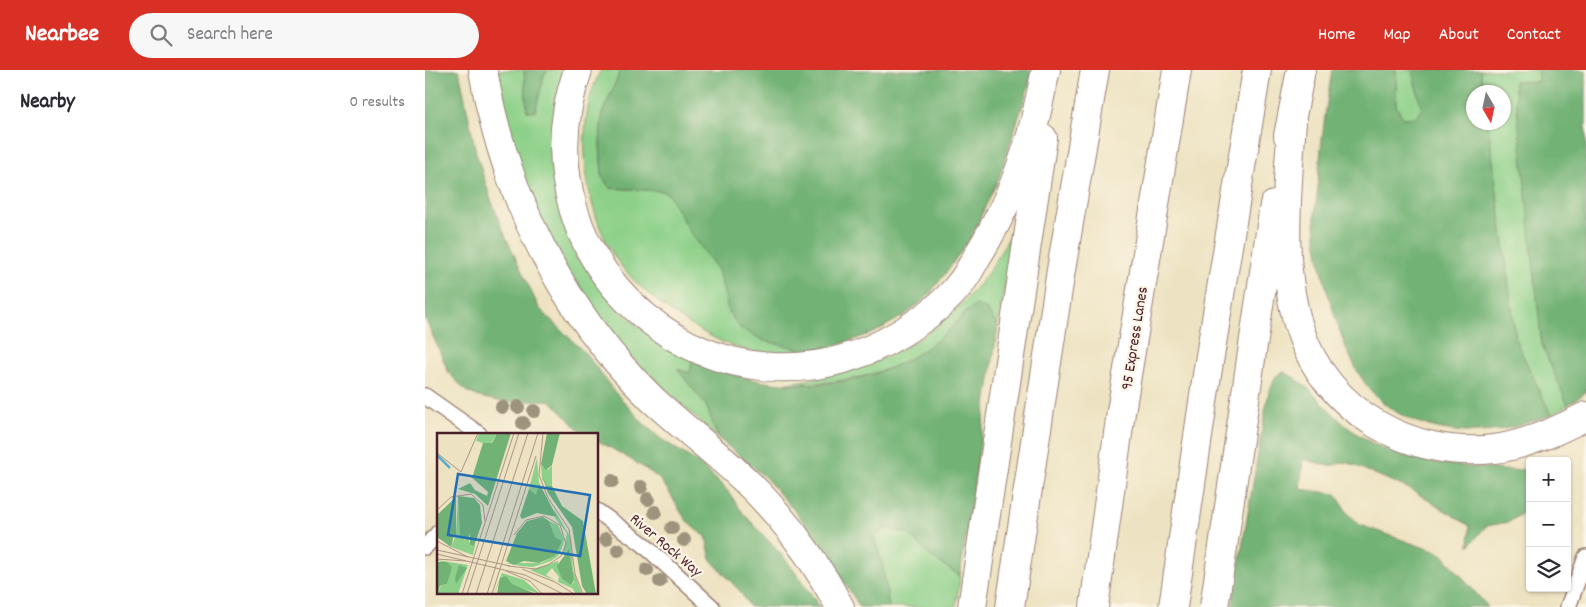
<!DOCTYPE html>
<html lang="en">
<head>
<meta charset="utf-8">
<style>
  :root { --surface:#fff; --page:#f7f7f7; --text:#2b2b33; --muted:#7c7c81; --line:#e1e1e2; --accent:#d93025 }
  body { margin:0; font-family:Dekko,sans-serif; background:var(--page); color:var(--text) }
  .controls { position:absolute; right:15px; bottom:15px; display:grid; overflow:hidden; border-radius:5px; box-shadow:0 1px 4px #0004 }
  .controls button { width:45px; height:45px; display:grid; place-items:center; padding:0; border:0; border-bottom:1px solid var(--line); background:var(--surface); color:var(--text); font:25px sans-serif }
  .compass { position:absolute; left:1041px; top:15px; width:45px; height:45px; border-radius:50%; background:var(--surface); box-shadow:0 1px 4px #0004; rotate:171deg }
  .list { margin:0; padding:0; list-style:none }
  h2 { display:flex; justify-content:space-between; align-items:center; height:65px; margin:0; padding:0 20px; font-size:21px }
  h2 small { font-size:16px; font-weight:400; color:var(--muted) }
  .icon { flex:none; width:28px; height:28px; fill:none; stroke:currentColor; stroke-width:2; stroke-linecap:round; stroke-linejoin:round }
  .map { position:relative; flex:none; width:1161px; height:537px; overflow:hidden }
  header { display:flex; align-items:center; gap:30px; box-sizing:border-box; height:70px; padding:0 25px; background:var(--accent); color:#fff }
  header strong { font-size:24px }
  nav { display:flex; gap:28px; margin-inline-start:auto; font-size:18px }
  .search { width:350px; height:45px; background:var(--page); display:flex; align-items:center; gap:12px; box-sizing:border-box; padding:0 18px; border-radius:28px; color:var(--muted); font-size:19px }
  main { display:flex }
  aside { flex:1; background:var(--surface) }
  .map>svg:first-child { display:block }
  .green { fill:#8dd089; stroke:#6c785a }
  .forest { fill:#72b275; stroke:#5e6850 }
  .lines { fill:none; stroke-linecap:round; stroke-linejoin:round }
  .street-casing { stroke:#9c8076; stroke-width:18 }
  .highway-casing { stroke:#9c8076; stroke-width:30 }
  .street { stroke:#fff; stroke-width:15 }
  .highway { stroke:#fff; stroke-width:28 }
  .tree { fill:#9e947e }
  .labels { text-anchor:middle; stroke-width:4.5; stroke-linejoin:round; paint-order:stroke }
  .street-label { font-size:16px; fill:#4a1f2b; stroke:#fcf5e5 }
  .inset-river { fill:none; stroke:#5aaed6; stroke-width:2.5 }
  .inset-road { fill:none; stroke:#ac9485; stroke-width:1 }
  .view { fill:#1f6fb2; fill-opacity:0.15; stroke:#1f6fb2; stroke-width:2.5 }
  .inset-edge { fill:none; stroke:#4a1f2b; stroke-width:2.5 }
</style>
</head>
<body>
<header>
<strong>Nearbee</strong>
<div class="search"><svg class="icon" aria-label="search" viewBox="0 0 24 24"><circle cx="10" cy="10" r="6"/><path d="M15 15l6 6"/></svg>Search here</div>
<nav><a>Home</a><a>Map</a><a>About</a><a>Contact</a></nav>
</header>
<main>
<aside>
<h2>Nearby<small>0 results</small></h2>
<ul class="list">
</ul>
</aside>
<div class="map">
<svg width="1161" height="537" viewBox="0 0 1161 537">
  <rect width="100%" height="100%" fill="#fcf5e5"/>
  <filter id="ink" filterUnits="userSpaceOnUse"><feTurbulence type="fractalNoise" baseFrequency=".02" numOctaves="2"/><feDisplacementMap in="SourceGraphic" scale="10" xChannelSelector="R" yChannelSelector="G"/><feConvolveMatrix kernelMatrix="1 2 1 2 8 2 1 2 1" color-interpolation-filters="sRGB"/></filter>
  <filter id="wash" filterUnits="userSpaceOnUse"><feTurbulence type="fractalNoise" baseFrequency=".0096" numOctaves="4" result="noise"/><feDisplacementMap in="SourceGraphic" scale="20" xChannelSelector="R" yChannelSelector="G"/><feGaussianBlur stdDeviation="1.12" result="paint"/><feColorMatrix in="noise" values="0 0 0 0 0 0 0 0 0 0 0 0 0 0 0 0 0 1.4 0 .05"/><feComposite in="paint" operator="in"/></filter>
  <g filter="url(#wash)">
    <rect width="100%" height="100%" fill="#ede2c1"/>
    <path class="green" d="M70 0H99L102 41 110 42 119 5 123 0H148L133 30 128 85 137 143 149 178 192 238 217 259 267 291 265 304 253 299 281 335 293 368 186 268 155 224 106 137 82 59Z
      M176 0H196L177 44 175 74 177 107 185 118 237 121 244 125 339 271 375 279 407 277C379 283 353 287 324 281 281 271 220 228 194 193 159 145 147 53 176 0Z
      M971 0H987L997 40 992 47 978 48 971 36Z
      M1055 0H1112L1114 12 1090 11 1117 275 1143 335 1126 345 1091 271 1063 53 1078 52V22H1059Z
      M590 156 573 256 561 239 540 242C490 303 430 314 355 314 442 302 502 280 559 208 571 193 580 173 590 156Z
      M460 458 484 464 505 486 535 506 531 537H464L449 467Z"/>
    <path class="forest" d="M0 0H34L51 83 65 127 78 161 114 238 162 285 188 320 217 352 236 369 275 394 301 419 318 443 362 491 395 537H325L315 521 286 490 281 466C256 454 252 429 235 410 227 401 185 377 173 371L172 364 157 363 125 330 79 332 54 327 41 321 24 303 0 248Z
      M99 0H123L119 5 110 42 102 41Z
      M196 0H607L604 16 573 110 546 167 520 204 502 227 480 245 448 263 407 277 375 279 339 271 315 258 304 243 293 200 265 162 244 125 237 121 185 118 177 107 175 74 177 44Z
      M907 0H971V36L978 48 992 47 997 40 987 0H1055L1059 22H1048V52L1063 53 1091 271 1126 345C1110 350 1095 356 1079 359 1035 368 980 357 949 324 930 304 918 272 910 246 900 216 892 186 890 154 889 142 892 129 893 116 895 77 901 38 907 0Z
      M1112 0H1161V322L1143 335 1117 275 1089 11 1113 12Z
      M551 235 561 239 573 256 535 506 505 486 484 464 460 458 449 467 458 497 464 537H435L391 467 368 439 339 406 293 368 281 335 252 299 265 303 267 291C296 300 325 312 356 314 401 317 454 309 492 284 504 276 519 266 528 256 536 247 541 241 551 235Z
      M859 302C887 315 901 341 925 359 970 391 1007 393 1059 398 1076 400 1088 402 1105 398V438L1084 452 1061 456 1044 476 1045 456 987 420 922 392 904 396 878 389 875 419 911 424 923 444 935 455 1017 484 1063 537H807L843 325 851 306Z"/>
  </g>
  <g filter="url(#ink)">
    <g class="lines">
      <defs>
        <path id="street" d="M0 326 54 364
          M172 441 218 474 287 537
          M0 477 14 462
          M1143 537 1161 487"/>
        <path id="highway" d="M58 0C79 123 136 240 226 328 257 357 292 383 323 413 359 448 391 492 415 537
          M153 0C83 197 296 374 476 263 497 250 520 234 535 214 542 206 547 195 553 185 574 151 591 113 603 75 611 51 615 25 621 0
          M867 50C863 118 853 194 875 260 901 341 986 389 1069 379 1101 375 1132 361 1161 346
          M863 66 876 0
          M547 537 618 68
          M585 537 636 200 670 0
          M669 537 696 342 752 0
          M748 537 783 298 832 0
          M789 537 849 135"/>
      </defs>
      <use href="#street" class="street-casing"/>
      <use href="#highway" class="highway-casing"/>
      <use href="#street" class="street"/>
      <use href="#highway" class="highway"/>
    </g>
    <g class="tree">
      <circle cx="77" cy="337" r="7"/>
      <circle cx="93" cy="337" r="7"/>
      <circle cx="109" cy="341" r="7"/>
      <circle cx="98" cy="353" r="7"/>
      <circle cx="187" cy="411" r="7"/>
      <circle cx="216" cy="417" r="7"/>
      <circle cx="223" cy="429" r="7"/>
      <circle cx="230" cy="442" r="7"/>
      <circle cx="247" cy="458" r="7"/>
      <circle cx="181" cy="469" r="7"/>
      <circle cx="259" cy="470" r="7"/>
      <circle cx="193" cy="480" r="7"/>
      <circle cx="222" cy="500" r="7"/>
      <circle cx="235" cy="511" r="7"/>
    </g>
  </g>
  <g class="labels">
    <g class="street-label">
      <text transform="translate(708 268) rotate(-81)" y="6">95 Express Lanes</text>
      <text transform="translate(242 474) rotate(40)" y="6">River Rock Way</text>
    </g>
  </g>
  <g transform="translate(12 363)">
    <rect width="161" height="161" fill="#ede2c1"/>
    <path d="M42 0H60L54 10H46L39 8ZM100 25 102 50 99 63 92 56ZM104 31 111 37 115 32V53H110L105 46ZM21 63 23 104 28 107 33 100 32 109 38 112 36 122 14 114 19 102ZM117 76 134 105 136 137 145 161H139L135 155 121 149 122 144 115 135 109 142 119 148 93 137 121 128 125 146 134 152 137 149 132 117 126 121 130 100 118 85ZM112 88 121 92 127 106 126 112 121 123 114 128 96 134 84 133 69 130H104L118 123 125 108 118 104ZM0 127 31 132 21 161H0L4 153 10 151 14 133ZM65 140 87 147 103 161 63 148 57 161Z" fill="#8dd089"/>
    <path d="M60 0H74L51 73 38 61 21 56 33 50 38 57 50 63 51 59 32 42H36L46 10H55ZM110 0H123L115 32 109 37 104 31ZM106 45 110 53H115L125 73 146 88 159 161H150L145 153 135 94 111 60ZM102 50 120 84 100 80 85 86 83 83 92 56 99 62ZM21 63 37 65 43 72 45 90 37 113 33 111V100L30 107 23 104ZM19 64V102H17L14 114 0 104V82ZM106 84 112 88 118 104 125 108 118 123 102 130 87 128 77 132 69 128 80 100 90 88ZM132 116 137 147 134 152 125 146 120 133ZM0 129H10L15 134 10 151 3 153 0 161ZM22 132 30 135 19 151 18 145ZM69 143 75 151 99 161H60L63 145Z" fill="#72b275"/>
    <path class="inset-river" d="M0 22 13 35"/>
    <path class="inset-road" d="M106 0 102 42 111 65 132 96 138 141 146 161M0 20 24 39 41 0M0 77 14 64 34 61 46 72 48 88M0 108 31 124M0 117 73 133M0 121 88 142 126 161M0 126 29 128M71 133 99 136 111 132 124 123 129 111 123 92 107 83 89 87 77 102M85 136 118 149 137 161M69 138 93 148 105 161M25 161 77 0M30 161 82 0M39 161 91 0M50 161 101 0M55 161 99 23"/>
    <path class="view" d="M21 41 153 62 143 123 11 102Z"/>
    <rect width="161" height="161" class="inset-edge"/>
  </g>
</svg>
<div class="controls">
<button>+</button>
<button>−</button>
<button><svg class="icon" aria-label="layers" viewBox="0 0 24 24"><path d="M12 4l9 5-9 5-9-5zM3 14l9 5 9-5"/></svg></button>
</div>
<svg class="compass" viewBox="-18 -18 36 36"><path d="M0-13l5 13h-10z" fill="#e53935"/><path d="M0 13l5-13h-10z" fill="#7c7c81"/></svg>
</div>
</main>
</body>
</html>
